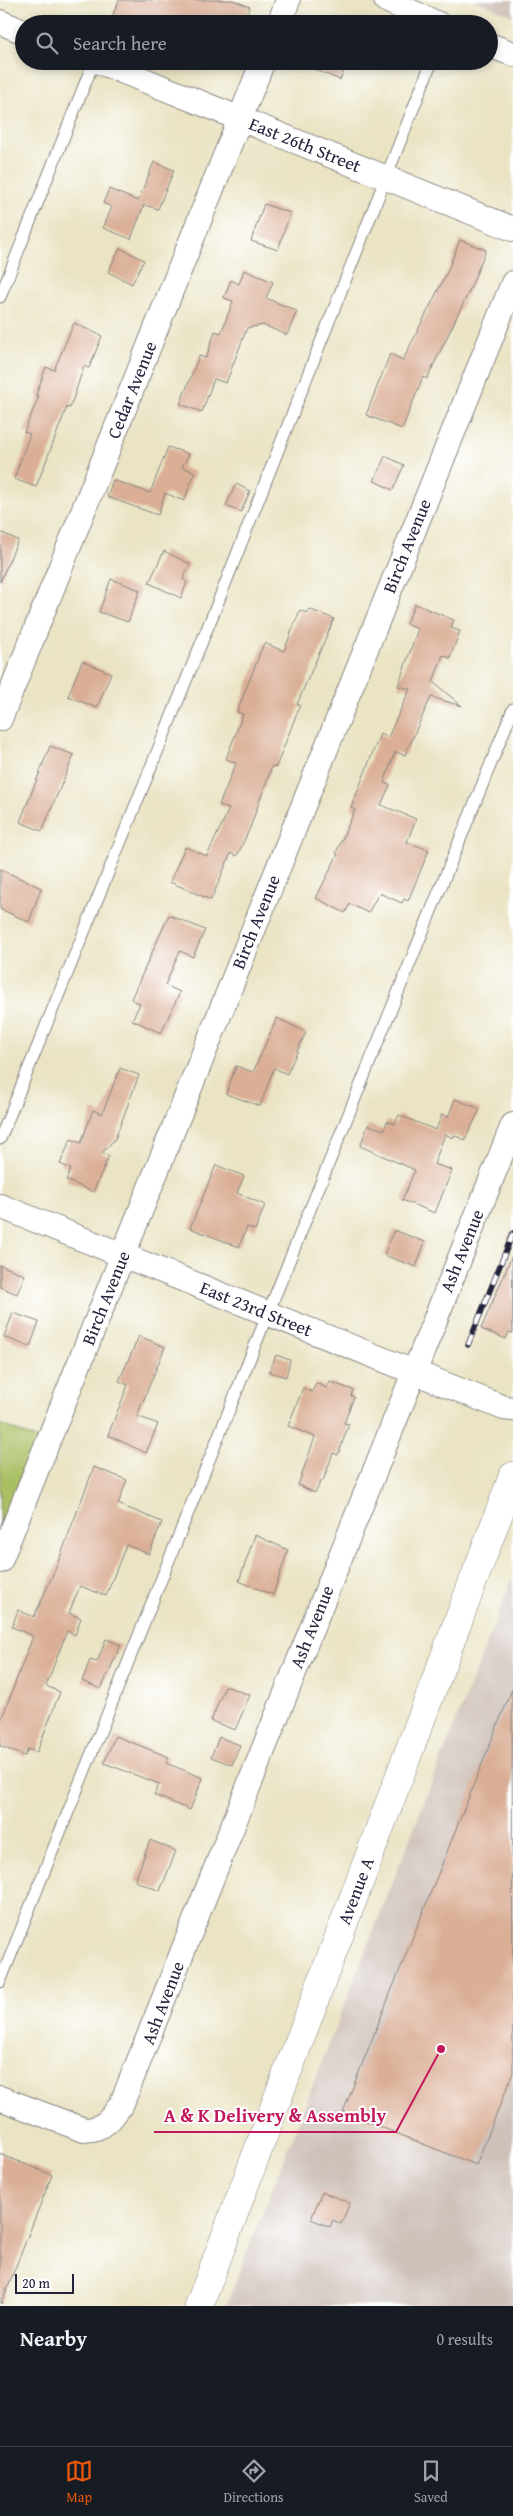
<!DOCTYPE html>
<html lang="en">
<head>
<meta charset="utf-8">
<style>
  :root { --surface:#171b24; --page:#20242c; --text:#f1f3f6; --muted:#9ea1a6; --line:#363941; --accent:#ea580c }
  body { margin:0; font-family:"Gentium Book Plus",serif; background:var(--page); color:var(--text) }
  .scale { position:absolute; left:15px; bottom:12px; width:59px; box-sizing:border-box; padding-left:5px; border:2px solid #22223b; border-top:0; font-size:14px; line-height:18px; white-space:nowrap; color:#22223b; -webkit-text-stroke:4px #fff; paint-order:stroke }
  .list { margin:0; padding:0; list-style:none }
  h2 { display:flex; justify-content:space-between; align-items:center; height:65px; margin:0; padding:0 20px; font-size:21px }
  h2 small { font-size:16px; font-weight:400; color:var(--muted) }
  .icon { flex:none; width:28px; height:28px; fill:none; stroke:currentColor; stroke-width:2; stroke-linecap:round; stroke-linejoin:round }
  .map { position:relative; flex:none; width:513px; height:2306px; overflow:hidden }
  .search { position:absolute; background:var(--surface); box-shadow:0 2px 8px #0003; left:15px; right:15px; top:15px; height:55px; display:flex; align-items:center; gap:12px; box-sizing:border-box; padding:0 18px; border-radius:28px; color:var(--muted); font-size:19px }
  .sheet { height:140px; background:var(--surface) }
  nav { display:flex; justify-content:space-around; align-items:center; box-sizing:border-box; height:70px; border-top:1px solid var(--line); background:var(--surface); font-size:14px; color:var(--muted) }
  nav a { display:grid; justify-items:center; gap:2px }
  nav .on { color:var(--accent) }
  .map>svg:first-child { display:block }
  .industrial { fill:#cfc1ba }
  .green { fill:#a9bf64; stroke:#667050 }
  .building { fill:#daaf96 }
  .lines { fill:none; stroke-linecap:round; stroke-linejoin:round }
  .lane-casing { stroke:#868380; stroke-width:13 }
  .street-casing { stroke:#868380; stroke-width:26 }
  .secondary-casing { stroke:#868380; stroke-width:29 }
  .lane { stroke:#fff; stroke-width:11 }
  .street { stroke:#fff; stroke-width:24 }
  .secondary { stroke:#fff; stroke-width:28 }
  .rail-casing { stroke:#22223b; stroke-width:5.5 }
  .rail { stroke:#fff; stroke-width:4; stroke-dasharray:11; stroke-linecap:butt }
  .labels { text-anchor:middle; stroke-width:4; stroke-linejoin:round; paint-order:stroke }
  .street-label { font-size:18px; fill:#22223b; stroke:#fff }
  .leader { fill:none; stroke:#c2185b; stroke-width:2 }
  .callout-dot { fill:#c2185b; stroke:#fff; stroke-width:2 }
  .callout-label { font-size:19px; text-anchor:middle; font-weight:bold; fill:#c2185b; stroke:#fff; stroke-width:4; stroke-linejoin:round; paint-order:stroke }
</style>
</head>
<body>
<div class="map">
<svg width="513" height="2306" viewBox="0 0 513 2306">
  <rect width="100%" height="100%" fill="#fff"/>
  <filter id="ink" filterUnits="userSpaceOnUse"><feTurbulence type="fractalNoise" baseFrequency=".02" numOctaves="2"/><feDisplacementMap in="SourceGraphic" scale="10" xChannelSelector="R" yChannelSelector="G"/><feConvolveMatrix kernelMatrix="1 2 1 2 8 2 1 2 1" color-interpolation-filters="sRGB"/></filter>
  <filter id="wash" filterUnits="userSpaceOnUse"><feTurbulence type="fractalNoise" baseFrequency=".0096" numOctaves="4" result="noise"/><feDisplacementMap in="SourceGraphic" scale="20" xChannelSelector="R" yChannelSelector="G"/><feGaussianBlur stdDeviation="1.12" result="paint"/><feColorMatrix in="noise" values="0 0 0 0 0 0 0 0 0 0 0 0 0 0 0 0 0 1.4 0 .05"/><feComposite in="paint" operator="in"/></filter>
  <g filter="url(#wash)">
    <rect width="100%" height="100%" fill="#eae4c4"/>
    <path class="industrial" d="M474 0H513V16Z
      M513 1576V2306H226Z"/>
    <path class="green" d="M0 1424 39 1440 0 1536Z"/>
    <g id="blocks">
      <path class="building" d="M119 0H233L250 7 243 24H127L112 17Z
        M295 61H348L340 80Z
        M154 162 174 170 158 209 144 205 131 239 103 228 112 207 103 203 109 189 138 201Z
        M264 204 290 213 278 250 251 241Z
        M460 240 486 250 470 289 427 379 423 377 402 429 366 415 390 354 403 360 448 270Z
        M120 248 144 260 132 284 108 272Z
        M244 270 273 282 266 298 297 311 287 335 263 325 247 328 226 383 214 379 202 412 180 404 199 356 206 358 215 331 221 333 233 301 224 298 231 280 239 284Z
        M74 323 102 336 89 368 84 366 70 408 67 407 36 487 14 479 30 434 24 432 39 396 36 395 46 367 54 370Z
        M168 447 189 454 182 467 195 472 184 501 165 493 158 515 107 497 113 480 150 493Z
        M385 456 404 465 393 490 374 481Z
        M236 484 250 491 241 512 226 506Z
        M0 532 18 540 0 582Z
        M164 551 190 564 183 579 187 582 181 598 149 583Z
        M111 579 140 590 128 622 99 612Z
        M415 604 454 620 451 628 460 631 450 658 443 655 433 682 462 706 431 697 405 755 395 752 384 783 390 785 381 805 416 819 407 842 429 850 408 901 404 899 402 903 379 893 368 913 350 904 345 913 316 898 338 854 336 853 355 810 351 808 380 734 388 737 410 689 398 686 418 629 406 624Z
        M309 609 334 619 297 704 300 705 276 767 272 766 250 828 237 856 231 853 211 900 170 882 185 847 207 856 229 809 219 805 236 763 226 759 243 714 237 712 264 643 284 651 300 610 306 613Z
        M82 661 111 673 97 708 68 696Z
        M50 746 74 755 42 831 20 822Z
        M0 869 41 888 29 922 0 909Z
        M169 915 205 930 193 957 180 951 165 985 180 992 161 1033 132 1020 140 1004 131 999Z
        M277 1018 306 1032 287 1074 274 1068 260 1106 226 1094 236 1066 253 1072Z
        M120 1068 139 1075 115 1139 102 1153 109 1156 93 1192 66 1180 71 1169 60 1164 71 1139 81 1143 93 1110 102 1114Z
        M455 1099 480 1109 465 1140 454 1135 453 1138 445 1134 434 1164 452 1170 435 1213 402 1200 415 1170 360 1146 368 1125 384 1130 387 1121 395 1124 399 1115 436 1130 442 1114 448 1117Z
        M216 1165 244 1176 237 1193 265 1205 255 1230 247 1227 239 1247 190 1228Z
        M394 1230 425 1242 416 1267 384 1255Z
        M512 1256 513 1333 509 1332 506 1339 481 1329Z
        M0 1265 25 1275 17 1294 0 1287Z
        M13 1313 39 1322 30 1347 4 1337Z
        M139 1336 165 1347 137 1416 158 1424 146 1453 108 1435 128 1385 119 1381Z
        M276 1355 290 1360 286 1377 269 1372Z
        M330 1382 353 1390 351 1396 354 1397 344 1423 349 1424 338 1455 333 1453 323 1481H321L315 1493 298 1485 315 1437 288 1426 303 1388 312 1392 316 1383 327 1388Z
        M94 1467 127 1480 118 1504 162 1522 149 1554 126 1545 106 1596 80 1586 69 1613 81 1618 75 1635 67 1631 46 1686 60 1692 37 1752 28 1749 25 1756 0 1746V1723L33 1636 12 1627 18 1610 34 1617 57 1565Z
        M255 1535 288 1550 273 1595 239 1581Z
        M106 1639 121 1645 101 1689 82 1681 90 1660 97 1662Z
        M225 1686 250 1695 235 1730 211 1721Z
        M512 1689 513 2073 476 2165 343 2112Z
        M115 1736 169 1757 166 1763 203 1778 190 1810 154 1795 159 1784 104 1763Z
        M219 1737 240 1745 232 1765 211 1757Z
        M150 1840 176 1851 160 1891 135 1881Z
        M0 2154 52 2175 1 2304 0 2303Z
        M322 2192 350 2203 341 2224 333 2220 330 2227 311 2219Z"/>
    </g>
  </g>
  <g filter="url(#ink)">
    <use href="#blocks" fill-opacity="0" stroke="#868380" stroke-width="1"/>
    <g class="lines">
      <defs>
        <path id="lane" d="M0 297 94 61
          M0 1139 218 602 432 61
          M0 1982 268 1313 513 709"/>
        <path id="street" d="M386 0 438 24
          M0 22 24 32
          M279 24 288 0
          M489 45 513 54
          M97 61 513 229
          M0 719 263 61
          M0 1206 504 1408 513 1409
          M0 1561 513 283
          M0 2098 84 2130C104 2130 112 2118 122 2103L513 1125"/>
        <path id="secondary" d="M199 2306 513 1476"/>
      </defs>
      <use href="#lane" class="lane-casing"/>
      <use href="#street" class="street-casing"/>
      <use href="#secondary" class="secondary-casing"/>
      <use href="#lane" class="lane"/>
      <use href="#street" class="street"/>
      <use href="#secondary" class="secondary"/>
      <defs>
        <path id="rail" d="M468 1345 513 1233"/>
      </defs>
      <use href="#rail" class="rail-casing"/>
      <use href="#rail" class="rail"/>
    </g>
  </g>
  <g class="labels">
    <g class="street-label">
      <text transform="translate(305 145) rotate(22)" y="6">East 26th Street</text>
      <text transform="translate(132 390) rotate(-68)" y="6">Cedar Avenue</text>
      <text transform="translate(407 546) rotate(-68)" y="6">Birch Avenue</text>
      <text transform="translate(256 922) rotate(-68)" y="6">Birch Avenue</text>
      <text transform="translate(462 1251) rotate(-68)" y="6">Ash Avenue</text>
      <text transform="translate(106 1298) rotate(-68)" y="6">Birch Avenue</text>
      <text transform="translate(256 1309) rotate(22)" y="6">East 23rd Street</text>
      <text transform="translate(312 1627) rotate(-68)" y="6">Ash Avenue</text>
      <text transform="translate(356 1891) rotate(-69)" y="6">Avenue A</text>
      <text transform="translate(163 2003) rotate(-69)" y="6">Ash Avenue</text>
    </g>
  </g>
  <path class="leader" d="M441 2049L396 2132H154"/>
  <circle class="callout-dot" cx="441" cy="2049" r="5"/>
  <g class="callout-label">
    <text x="275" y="2122">A &amp; K Delivery &amp; Assembly</text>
  </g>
</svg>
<div class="scale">20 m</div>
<div class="search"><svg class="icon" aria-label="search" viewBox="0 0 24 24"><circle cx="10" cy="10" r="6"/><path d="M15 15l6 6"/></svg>Search here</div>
</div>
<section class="sheet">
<h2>Nearby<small>0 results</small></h2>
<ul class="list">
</ul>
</section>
<nav>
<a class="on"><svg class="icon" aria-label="map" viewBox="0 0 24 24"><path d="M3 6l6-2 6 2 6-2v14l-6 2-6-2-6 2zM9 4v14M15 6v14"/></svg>Map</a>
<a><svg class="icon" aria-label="directions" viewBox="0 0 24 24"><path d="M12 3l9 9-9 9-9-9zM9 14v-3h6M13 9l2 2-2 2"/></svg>Directions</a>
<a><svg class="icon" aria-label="saved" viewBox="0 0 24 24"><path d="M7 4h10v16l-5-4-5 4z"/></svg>Saved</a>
</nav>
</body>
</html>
